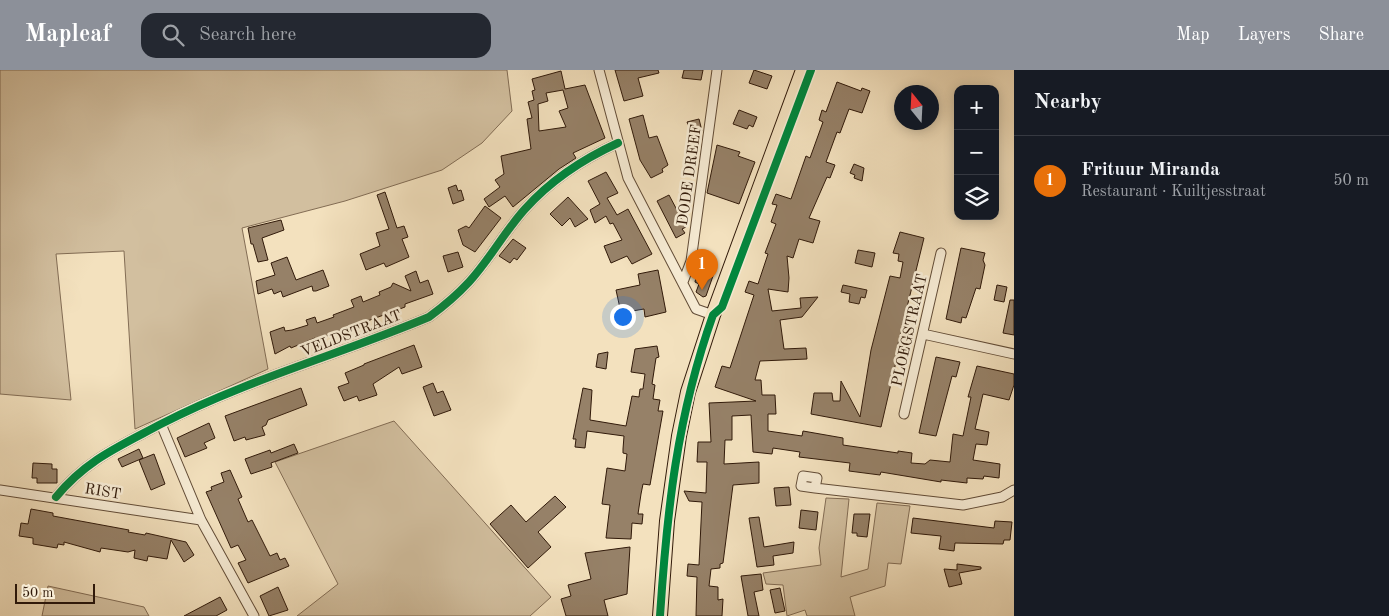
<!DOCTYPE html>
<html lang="en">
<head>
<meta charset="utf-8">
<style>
  :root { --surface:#171b24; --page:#242831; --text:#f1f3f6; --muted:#9ea1a6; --line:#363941; --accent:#8c9099 }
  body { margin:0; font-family:"Old Standard TT",serif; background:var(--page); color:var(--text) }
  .controls { position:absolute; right:15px; top:15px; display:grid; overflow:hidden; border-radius:10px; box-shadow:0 2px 12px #0003 }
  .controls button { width:45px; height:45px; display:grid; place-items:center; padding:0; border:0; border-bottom:1px solid var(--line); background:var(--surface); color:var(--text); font:25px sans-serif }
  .compass { position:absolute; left:894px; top:15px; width:45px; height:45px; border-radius:50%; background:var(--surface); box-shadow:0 2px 12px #0003; rotate:342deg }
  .scale { position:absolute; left:15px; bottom:12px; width:80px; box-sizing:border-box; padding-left:5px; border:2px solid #311a0a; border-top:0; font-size:14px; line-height:18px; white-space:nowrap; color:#311a0a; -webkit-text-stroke:4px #f7ecd5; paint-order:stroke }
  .you { position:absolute; left:622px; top:246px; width:18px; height:18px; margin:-12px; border:4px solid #fff; border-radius:50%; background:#1a73e8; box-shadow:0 0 0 8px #1a73e833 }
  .badge { display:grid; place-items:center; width:32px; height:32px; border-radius:50%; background:var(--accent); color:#fff; font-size:16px; font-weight:700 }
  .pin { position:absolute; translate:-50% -41px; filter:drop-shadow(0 1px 2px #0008) }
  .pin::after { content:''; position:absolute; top:26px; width:18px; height:15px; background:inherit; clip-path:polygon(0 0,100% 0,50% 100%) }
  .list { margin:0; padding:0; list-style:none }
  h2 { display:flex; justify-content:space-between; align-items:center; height:65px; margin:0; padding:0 20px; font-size:21px }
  h2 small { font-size:16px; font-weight:400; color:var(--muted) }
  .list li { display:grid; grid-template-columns:32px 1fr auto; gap:15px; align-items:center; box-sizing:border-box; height:90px; padding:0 20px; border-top:1px solid var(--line) }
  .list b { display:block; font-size:19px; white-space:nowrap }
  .list p { margin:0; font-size:16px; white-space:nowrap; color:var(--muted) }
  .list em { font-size:16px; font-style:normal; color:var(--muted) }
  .icon { flex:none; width:28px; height:28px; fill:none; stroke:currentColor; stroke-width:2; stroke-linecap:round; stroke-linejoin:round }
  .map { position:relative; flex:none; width:1014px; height:546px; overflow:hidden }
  header { display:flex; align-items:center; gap:30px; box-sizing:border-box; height:70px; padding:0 25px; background:var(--accent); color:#fff }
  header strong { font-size:24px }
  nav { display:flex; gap:28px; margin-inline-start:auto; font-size:18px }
  .search { width:350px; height:45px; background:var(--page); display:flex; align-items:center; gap:12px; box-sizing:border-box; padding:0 18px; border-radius:15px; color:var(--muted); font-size:19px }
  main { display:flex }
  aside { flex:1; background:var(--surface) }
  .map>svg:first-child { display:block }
  .green { fill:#d2bf9f; stroke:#826c54 }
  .building { fill:#968168; stroke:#311a0a; fill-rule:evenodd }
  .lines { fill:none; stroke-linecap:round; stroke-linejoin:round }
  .minor-casing { stroke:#624c37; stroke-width:11 }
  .primary-casing { stroke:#311a0a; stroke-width:16 }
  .minor { stroke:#f7ecd5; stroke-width:9 }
  .primary { stroke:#f3e1be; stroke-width:14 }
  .cycleway-casing { stroke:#f7ecd5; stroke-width:11 }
  .cycleway { stroke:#00873e; stroke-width:8 }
  .labels { text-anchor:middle; stroke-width:5; stroke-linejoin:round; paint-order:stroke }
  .street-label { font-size:15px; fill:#311a0a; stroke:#f7ecd5 }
</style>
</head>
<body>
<header>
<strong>Mapleaf</strong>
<div class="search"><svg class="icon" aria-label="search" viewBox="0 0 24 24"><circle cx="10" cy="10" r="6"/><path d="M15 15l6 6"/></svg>Search here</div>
<nav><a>Map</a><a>Layers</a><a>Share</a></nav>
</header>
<main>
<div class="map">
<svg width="1014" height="546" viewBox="0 0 1014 546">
  <rect width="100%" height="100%" fill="#f3e1be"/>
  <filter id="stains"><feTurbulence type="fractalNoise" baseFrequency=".004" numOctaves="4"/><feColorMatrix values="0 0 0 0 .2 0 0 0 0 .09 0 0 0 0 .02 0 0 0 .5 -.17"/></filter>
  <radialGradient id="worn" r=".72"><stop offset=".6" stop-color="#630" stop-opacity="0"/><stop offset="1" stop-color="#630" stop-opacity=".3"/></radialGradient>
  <path class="green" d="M0 0H507L512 41 482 73 442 100 345 131 242 158 268 299 135 359 124 181 56 184 71 330 0 324Z
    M394 351 551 527 530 546H297L338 514 275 392Z
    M826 428 849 429 841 507 868 499 877 433 910 436 901 494 888 493 885 516 850 527 855 546H807L805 540 787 546 783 515 766 514 763 503 821 495 819 478Z
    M48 516 144 537 149 546H42Z"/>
  <path class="building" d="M615 0H658L659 3 638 8 643 26 624 31Z
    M684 0H703L701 10 682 8Z
    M754 0 772 6 767 19 749 13Z
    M561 1 565 19 585 15 605 68 573 83 576 88 559 99 513 137 505 126 489 137 484 129 500 117 495 110 504 104 501 86 531 79 527 49 532 48 528 32 534 30 532 21 535 20 532 9ZM563 20 568 38 559 41 566 57 539 61 538 34 548 31 546 23Z
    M837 12 861 21 862 18 870 21 862 43 849 39 840 63 837 62 826 92 835 95 830 108 827 107 809 148 820 151 813 173 799 169 793 188 787 186 789 208 788 222 768 219 772 241 801 238 800 228 818 227 802 247 780 250 784 279 806 278 807 289 760 291 755 310H761L762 325H775L776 344H768V361L802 366 803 361 843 368V375L898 383V381L912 383 911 393 925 394 930 390 950 392 953 364 963 366 971 327H968L977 296 1014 304V315L1009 330 983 324 975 359 989 362 987 375 976 374 973 390 1000 394 999 408 984 406 983 409 967 408V413L941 410V412L881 402 880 405 849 401 850 393 799 387 800 382 773 378 772 384 753 382 751 345 732 346V370H725L724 394 759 392V413L733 415 723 493 720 494V498L711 499 709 516 718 517V530L723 529 722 546H696L697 507 687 506 688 494 699 495 702 432 689 431 684 421 706 423 707 392H697L698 372H711L709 333 756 331 715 317 722 296 730 298 754 225 745 222 749 211 758 214 768 184 765 183 776 154 771 152 777 135 772 134 776 124 791 129 806 86 810 88 823 52 819 50 822 40 826 42Z
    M739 40 757 47 753 57 749 55 747 59 733 54Z
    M643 45 649 68 657 66 668 95 662 99 663 102 651 108 640 90 629 49Z
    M699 49 702 61 692 64 687 52Z
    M717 75 740 82 738 86 755 92 739 134 707 123Z
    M854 94 864 98 862 111 854 108 855 105 850 103Z
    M606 102 618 123 607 128 617 145 628 139 652 184 632 194 627 186 611 193 604 176 622 170 613 153 610 154 606 146 595 153 590 140 600 134 588 111Z
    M456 115 458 121 461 120 464 130 453 134 448 118Z
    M385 122 397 158 404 156 408 167 402 169 409 187 386 197 384 193 366 200 360 184 380 176 376 163 389 159 377 125Z
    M669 125 686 157 682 159 685 163 676 168 657 131Z
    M568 127 588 149 575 157 570 148 562 156 550 144Z
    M485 136 501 148 475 182 463 175 458 160 466 156 469 158Z
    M281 150 284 160 262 168 268 190 258 192 253 174H251L248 158Z
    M900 162 924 168 897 278 899 279 881 357 811 344 814 323H832L833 331H840L841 311 860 347 871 280 890 206 900 208 903 192 898 191 899 184 893 183Z
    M513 169 526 178 517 190 514 188 510 193 499 186Z
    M961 178 985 183 983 190 985 195 980 219 976 218 966 248 962 247 961 253 946 249Z
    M858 180 875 183 872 197 855 193Z
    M458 182 463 197 448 202 443 186Z
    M287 187 296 210 323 200 329 216 316 221H313L312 216 283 227 281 221 274 224 272 219 258 224 256 211 275 205 271 193Z
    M698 198 714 203 706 226 703 227 696 222 699 214 695 212Z
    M658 200 666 242 645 247 644 239 621 243 616 220 640 215 638 204Z
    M416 201 420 213 428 210 433 224 405 234V237L389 243 316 270 315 268 291 278 290 276 275 284 270 262 284 257 285 261 292 260 308 255 306 250 315 247 317 253 334 247 333 245 354 237 351 230 361 226 363 232 380 225 379 222 391 217 393 213 411 221 405 206Z
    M843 215 867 220 865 228 861 227 859 234 849 232 850 224 841 222Z
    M997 215 1007 217 1004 232 994 230Z
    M1010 230H1014V265L1003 263Z
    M414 275 422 297 402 304 399 297 373 314 377 325 359 331 357 326 344 331 338 317 349 313 345 303 364 295V294Z
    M657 276 659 287 656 288 652 314 655 315 653 329 660 330 658 341H663L650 415 643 414 641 424 638 444H643L642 454 632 453 631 469 606 468 610 435 602 434 607 398 625 401 627 384 623 383V379L624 366 587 361 585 378 575 377 576 369H573L583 318 592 320 590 350 626 356 632 326 639 327 640 319H643L645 304 631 302 635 279Z
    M608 282 606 299 596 297 598 284Z
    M936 287 960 292 956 307 952 306 936 366 919 363Z
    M433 313 437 323 443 321 451 340 434 346 423 317Z
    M301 318 307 335 268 350 266 355 262 357 265 365 246 370 245 367 234 371 225 346Z
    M209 353 215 368 204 373 207 378 185 387 177 368Z
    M294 374 298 383 271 393 272 397 251 404 245 389 270 380 271 383Z
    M139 379 143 388 122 397 118 389Z
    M154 384 165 414 151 420 139 390Z
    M33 393 52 394V399H57V413H37V408H32Z
    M230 400 242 427 238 429 248 452 252 450 270 486 277 483 280 490 285 488 289 496 248 513 238 493 246 490 238 475 231 478 206 422 212 420 211 417 224 412 221 403Z
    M789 417 791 435 776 436 774 418Z
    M555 426 566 437 538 462 551 477 528 498 490 454 511 435 526 452Z
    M31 439 53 443V446L129 460 128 462 145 465 146 463 186 472 194 485 184 492 171 470 167 489 148 486 147 491 134 488 135 480 128 482 101 478 100 482 64 472V475L58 474 57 478 33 474V468L19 466 21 453 28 454Z
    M801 440 818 442 816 460 799 458Z
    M854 444H870L867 467 857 466V463H852Z
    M759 447 764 477 794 472 793 483 773 486 774 495 757 497 749 448Z
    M913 448 994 458 995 451 1012 452 1010 470H1004L1003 474 955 473 954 481 939 479 941 466 911 463Z
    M630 477 627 524 604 530 608 546H566L561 529 571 526 568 515 591 509 585 483Z
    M957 494 981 497V499L959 503 962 514 949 517 944 499 957 500Z
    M761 504 763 520 754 522 759 546H748L741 506Z
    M278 517 288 540 269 546 260 526Z
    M780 518 785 541 775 543 770 520Z
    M220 527 227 540 216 546H184Z"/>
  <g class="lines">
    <defs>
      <path id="minor" d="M599 0 628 108 696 239 713 245
        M683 212 691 191 717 0
        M923 264 1014 284
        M904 344 941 183
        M161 354 201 450 254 546
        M815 418 817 408 803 406 801 416 815 418 963 435 1002 427 1014 420
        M0 420 201 450
        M56 427C86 390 120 376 161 354 246 310 341 284 429 247 444 236 457 225 469 212 490 189 505 161 525 139 551 110 583 89 618 73"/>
      <path id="primary" d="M660 546 667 451 679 366 688 322 713 245 803 0"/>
    </defs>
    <use href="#minor" class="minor-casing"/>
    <use href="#primary" class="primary-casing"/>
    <use href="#minor" class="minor"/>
    <use href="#primary" class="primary"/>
    <defs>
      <path id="cycleway" d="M56 427C86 390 120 376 161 354 246 310 341 284 429 247 444 236 457 225 469 212 490 189 505 161 525 139 551 110 583 89 618 73
        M660 546C667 440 677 346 713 245L722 237 811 0"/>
    </defs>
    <use href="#cycleway" class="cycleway-casing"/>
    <use href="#cycleway" class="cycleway"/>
  </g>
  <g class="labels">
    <g class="street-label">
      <text transform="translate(689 105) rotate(-82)" y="5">DODE DREEF</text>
      <text transform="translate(909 260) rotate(-77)" y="5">PLOEGSTRAAT</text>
      <text transform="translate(351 263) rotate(-21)" y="5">VELDSTRAAT</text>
      <text transform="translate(103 421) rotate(9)" y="5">RIST</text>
    </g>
  </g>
  <rect width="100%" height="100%" filter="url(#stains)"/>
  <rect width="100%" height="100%" fill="url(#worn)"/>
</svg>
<div class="controls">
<button>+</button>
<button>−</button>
<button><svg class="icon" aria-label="layers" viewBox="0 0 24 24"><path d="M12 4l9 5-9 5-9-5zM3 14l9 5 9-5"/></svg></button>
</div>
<svg class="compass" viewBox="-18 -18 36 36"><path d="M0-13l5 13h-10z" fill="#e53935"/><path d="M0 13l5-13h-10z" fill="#9ea1a6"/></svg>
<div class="scale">50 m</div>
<div class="you"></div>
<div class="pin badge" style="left:702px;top:220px;background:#e8710a">1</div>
</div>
<aside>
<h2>Nearby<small></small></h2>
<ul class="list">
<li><span class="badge" style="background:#e8710a">1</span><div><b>Frituur Miranda</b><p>Restaurant · Kuiltjesstraat</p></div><em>50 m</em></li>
</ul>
</aside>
</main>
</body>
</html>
